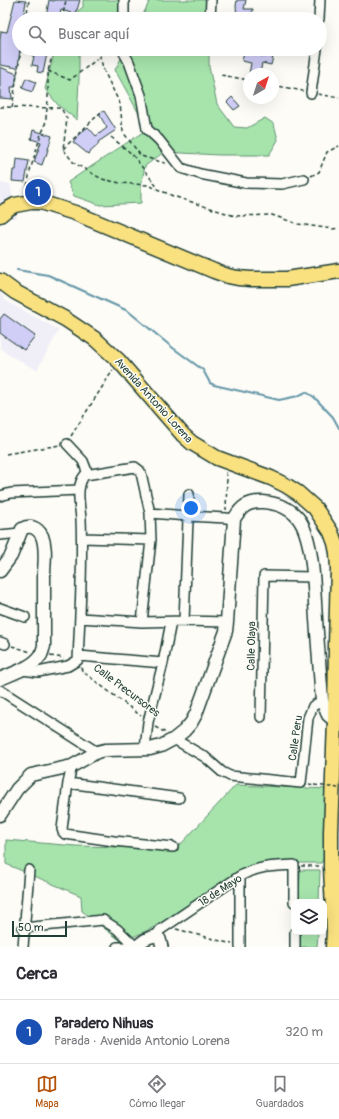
<!DOCTYPE html>
<html lang="es">
<head>
<meta charset="utf-8">
<style>
  :root { --surface:#fff; --page:#f2f2f3; --text:#2b2b33; --muted:#7c7c81; --line:#e1e1e2; --accent:#b45309 }
  body { margin:0; font-family:Pangolin,sans-serif; background:var(--page); color:var(--text) }
  .controls { position:absolute; right:12px; bottom:12px; display:grid; overflow:hidden; border-radius:8px; box-shadow:0 4px 16px #0002 }
  .controls button { width:36px; height:36px; display:grid; place-items:center; padding:0; border:0; border-bottom:1px solid var(--line); background:var(--surface); color:var(--text); font:20px sans-serif }
  .compass { position:absolute; left:243px; top:68px; width:36px; height:36px; border-radius:50%; background:var(--surface); box-shadow:0 4px 16px #0002; rotate:39deg }
  .scale { position:absolute; left:12px; bottom:10px; width:55px; box-sizing:border-box; padding-left:4px; border:2px solid #1f3d34; border-top:0; font-size:11px; line-height:14px; white-space:nowrap; color:#1f3d34; -webkit-text-stroke:3px #fdfcf7; paint-order:stroke }
  .you { position:absolute; left:191px; top:508px; width:14px; height:14px; margin:-10px; border:3px solid #fff; border-radius:50%; background:#1a73e8; box-shadow:0 0 0 6px #1a73e833 }
  .badge { display:grid; place-items:center; width:26px; height:26px; border-radius:50%; background:var(--accent); color:#fff; font-size:13px; font-weight:700 }
  .pin { position:absolute; translate:-50% -50%; border:2px solid #fff; box-shadow:0 1px 4px #0006 }
  .list { margin:0; padding:0; list-style:none }
  h2 { display:flex; justify-content:space-between; align-items:center; height:52px; margin:0; padding:0 16px; font-size:17px }
  h2 small { font-size:13px; font-weight:400; color:var(--muted) }
  .list li { display:grid; grid-template-columns:26px 1fr auto; gap:12px; align-items:center; box-sizing:border-box; height:64px; padding:0 16px; border-top:1px solid var(--line) }
  .list b { display:block; font-size:15px; white-space:nowrap }
  .list p { margin:0; font-size:13px; white-space:nowrap; color:var(--muted) }
  .list em { font-size:13px; font-style:normal; color:var(--muted) }
  .icon { flex:none; width:22px; height:22px; fill:none; stroke:currentColor; stroke-width:2; stroke-linecap:round; stroke-linejoin:round }
  .map { position:relative; flex:none; width:339px; height:947px; overflow:hidden }
  .search { position:absolute; background:var(--surface); box-shadow:0 4px 16px #0002; left:12px; right:12px; top:12px; height:44px; display:flex; align-items:center; gap:10px; box-sizing:border-box; padding:0 14px; border-radius:22px; color:var(--muted); font-size:15px }
  .sheet { height:116px; background:var(--surface) }
  nav { display:flex; justify-content:space-around; align-items:center; box-sizing:border-box; height:56px; border-top:1px solid var(--line); background:var(--surface); font-size:11px; color:var(--muted) }
  nav a { display:grid; justify-items:center; gap:2px }
  nav .on { color:var(--accent) }
  .map>svg:first-child { display:block }
  .built { fill:#f0eef7 }
  .green { fill:#a6e4ac; stroke:#629070 }
  .lines { fill:none; stroke-linecap:round; stroke-linejoin:round }
  .stream { stroke:#6395a6; stroke-width:2 }
  .building { fill:#d0cef6; stroke:#1f3d34 }
  .minor-casing { stroke:#1f3d34; stroke-width:12 }
  .tertiary-casing { stroke:#1f3d34; stroke-width:14 }
  .secondary-casing { stroke:#1f3d34; stroke-width:15 }
  .trunk-casing { stroke:#1f3d34; stroke-width:17 }
  .path { stroke:#1f3d34; stroke-width:1.5; stroke-dasharray:4 3; stroke-linecap:butt }
  .minor { stroke:#fdfcf7; stroke-width:9 }
  .tertiary { stroke:#fdfcf7; stroke-width:11 }
  .secondary { stroke:#fdfcf7; stroke-width:12 }
  .trunk { stroke:#fae180; stroke-width:14 }
  .path-bridge { stroke:#1f3d34; stroke-width:1.5; stroke-dasharray:4 3; stroke-linecap:butt }
  .labels { text-anchor:middle; stroke-width:3; stroke-linejoin:round; paint-order:stroke }
  .street-label { font-size:11px; fill:#1f3d34; stroke:#fdfcf7 }
</style>
</head>
<body>
<div class="map">
<svg width="339" height="947" viewBox="0 0 339 947">
  <rect width="100%" height="100%" fill="#fdfcf7"/>
  <filter id="ink" filterUnits="userSpaceOnUse"><feTurbulence type="fractalNoise" baseFrequency=".025" numOctaves="2"/><feDisplacementMap in="SourceGraphic" scale="8" xChannelSelector="R" yChannelSelector="G"/><feConvolveMatrix kernelMatrix="1 2 1 2 8 2 1 2 1" color-interpolation-filters="sRGB"/></filter>
  <g filter="url(#ink)">
    <path class="built" d="M0 183 10 184 17 218H0Z
      M0 293 6 301 59 330 37 370 9 355 0 348Z"/>
    <path class="green" d="M83 0H120V4L118 19H68L83 7Z
      M150 0H208V19H141Z
      M55 49H91L79 55V79L77 120 58 105 45 89Z
      M126 49H209V67L217 104 234 127 247 128 265 118 274 124 278 140 269 155H219L164 152 145 166 141 186V203L100 205 74 196 68 182 146 130 138 112 115 70Z
      M236 785 328 789 326 855 321 863H266L229 878 159 925 122 942 82 911 81 896 6 864V840L76 846 171 848 181 844Z
      M300 870H320L319 902H299Z
      M299 932H318L317 947H299Z"/>
    <g class="lines">
      <path class="stream" d="M17 270 48 275 128 311 173 348 203 370 210 383 214 385 279 400 298 396 306 392 314 397 333 417 339 428"/>
    </g>
    <path class="building" d="M15 0 26 1 24 14H23L22 19H19V25L16 38 19 39V49H20L18 68 0 65V40L1 31 7 32Z
      M49 0 54 1V0H80L77 10H76L75 14 61 10 59 19 52 18V19L46 18Z
      M237 0H246L244 9H253L252 18H237L236 6Z
      M33 49 42 50V49H48L43 73 37 72 38 66 32 65 34 56H32Z
      M244 52 266 57 267 56 273 57 271 65 262 63 260 74H249L251 63 242 61Z
      M0 67 17 74 15 87H11L12 99 0 98Z
      M26 78 36 82 32 92 22 88Z
      M232 97 240 106 234 110 227 102Z
      M104 111 116 130 98 142 99 144 88 154 73 142 79 134 88 127 96 136 107 128 99 114Z
      M33 130 52 136 46 156H45L42 165 34 162 41 142 31 139Z
      M17 159 29 161 25 182 12 181 13 170H16Z
      M4 314 35 336 24 350 0 333V319Z"/>
    <g class="lines">
      <defs>
        <path id="minor" d="M124 19V0
          M210 19 211 0
          M319 19 320 0
          M122 49 129 62 141 95 147 129 159 140 181 168 200 174 246 183 282 184 304 179
          M311 93 317 49
          M67 444 83 461 88 474
          M0 496 11 493 79 490
          M150 513 188 516 226 518 234 519
          M0 535 20 533
          M82 538 151 540
          M0 608 25 617
          M80 618 142 622 184 621 227 622
          M184 621 189 494
          M0 642 5 644
          M79 656 163 663
          M22 670 38 672 68 666 78 660C80 613 83 566 81 519 80 506 75 486 85 475L135 467 139 470 141 473 150 513 151 540 142 622
          M0 690 97 752
          M261 717 264 576 313 577
          M174 739 205 757 222 772 230 776 301 783 308 718 313 706 322 701
          M145 749 148 722 163 663 171 622
          M72 766 68 783 62 829 63 832 65 834 114 841 173 847
          M68 783 179 798
          M240 876V947
          M23 928 103 920 117 929 136 947
          M295 932V947
          M156 936 160 930 240 876C259 866 273 866 294 865V902
          M23 947 29 870
          M117 947H136"/>
        <path id="tertiary" d="M136 947C142 941 147 937 156 936L160 939 162 947"/>
        <path id="secondary" d="M0 571 11 556 22 529C30 524 38 528 42 536 47 549 44 562 44 576 44 599 44 623 44 646 43 649 42 653 41 655 32 668 13 673 0 679
          M0 815 17 789 31 775 72 766 97 752 105 750 150 749 161 746 174 739 184 731 191 723 196 714 226 631 227 622 234 519C241 507 248 501 263 502 276 503 290 508 298 518 314 538 314 593 316 619 318 646 320 673 322 701L328 715 335 721"/>
        <path id="trunk" d="M0 215 6 210 15 205 31 202H40L75 213 214 271 228 276 238 278 251 279H287L339 271
          M0 281 15 292 65 319 95 339 119 361 183 435 192 443 217 458 271 478 287 486 298 493 315 508 331 532 335 543 337 553 338 569 336 645 335 721 331 832V867L334 932 333 947"/>
      </defs>
      <use href="#minor" class="minor-casing"/>
      <use href="#tertiary" class="tertiary-casing"/>
      <use href="#secondary" class="secondary-casing"/>
      <use href="#trunk" class="trunk-casing"/>
      <path class="path" d="M26 19 29 0
        M62 19 66 0
        M103 49 100 57 104 71 120 104 123 132 141 156 168 164
        M48 71 70 80 100 57
        M221 75 249 80
        M273 85 303 91
        M318 94 339 98
        M0 107 61 108 67 119 63 149 74 163 102 179 120 183 148 185 173 196 235 216 272 215 298 224 332 229 339 228
        M12 108 21 49
        M111 137 132 154 158 188
        M63 149 103 110
        M311 176 319 172 327 152 339 146
        M26 193 30 171 40 137 45 126 48 100V71L54 49
        M71 436 113 370
        M6 454 60 445
        M226 472 227 477 226 510
        M12 646 31 652
        M50 656 64 658
        M81 667 82 671 141 716
        M155 727 166 733
        M309 784 314 785
        M301 866H321
        M176 929 232 944"/>
      <use href="#minor" class="minor"/>
      <use href="#tertiary" class="tertiary"/>
      <use href="#secondary" class="secondary"/>
      <use href="#trunk" class="trunk"/>
      <path class="path-bridge" d="M314 785 338 788"/>
    </g>
  </g>
  <g class="labels">
    <g class="street-label">
      <text transform="translate(154 400) rotate(48)" y="4">Avenida Antonio Lorena</text>
      <text transform="translate(251 646) rotate(-89)" y="4">Calle Olaya</text>
      <text transform="translate(127 690) rotate(37)" y="4">Calle Precursores</text>
      <text transform="translate(295 738) rotate(-82)" y="4">Calle Peru</text>
      <text transform="translate(220 890) rotate(-33)" y="4">18 de Mayo</text>
    </g>
  </g>
</svg>
<div class="controls">
<button><svg class="icon" aria-label="layers" viewBox="0 0 24 24"><path d="M12 4l9 5-9 5-9-5zM3 14l9 5 9-5"/></svg></button>
</div>
<svg class="compass" viewBox="-18 -18 36 36"><path d="M0-13l5 13h-10z" fill="#e53935"/><path d="M0 13l5-13h-10z" fill="#7c7c81"/></svg>
<div class="scale">50 m</div>
<div class="you"></div>
<div class="pin badge" style="left:38px;top:192px;background:#1a4fb4">1</div>
<div class="search"><svg class="icon" aria-label="search" viewBox="0 0 24 24"><circle cx="10" cy="10" r="6"/><path d="M15 15l6 6"/></svg>Buscar aquí</div>
</div>
<section class="sheet">
<h2>Cerca<small></small></h2>
<ul class="list">
<li><span class="badge" style="background:#1a4fb4">1</span><div><b>Paradero Nihuas</b><p>Parada · Avenida Antonio Lorena</p></div><em>320 m</em></li>
</ul>
</section>
<nav>
<a class="on"><svg class="icon" aria-label="map" viewBox="0 0 24 24"><path d="M3 6l6-2 6 2 6-2v14l-6 2-6-2-6 2zM9 4v14M15 6v14"/></svg>Mapa</a>
<a><svg class="icon" aria-label="directions" viewBox="0 0 24 24"><path d="M12 3l9 9-9 9-9-9zM9 14v-3h6M13 9l2 2-2 2"/></svg>Cómo llegar</a>
<a><svg class="icon" aria-label="saved" viewBox="0 0 24 24"><path d="M7 4h10v16l-5-4-5 4z"/></svg>Guardados</a>
</nav>
</body>
</html>
